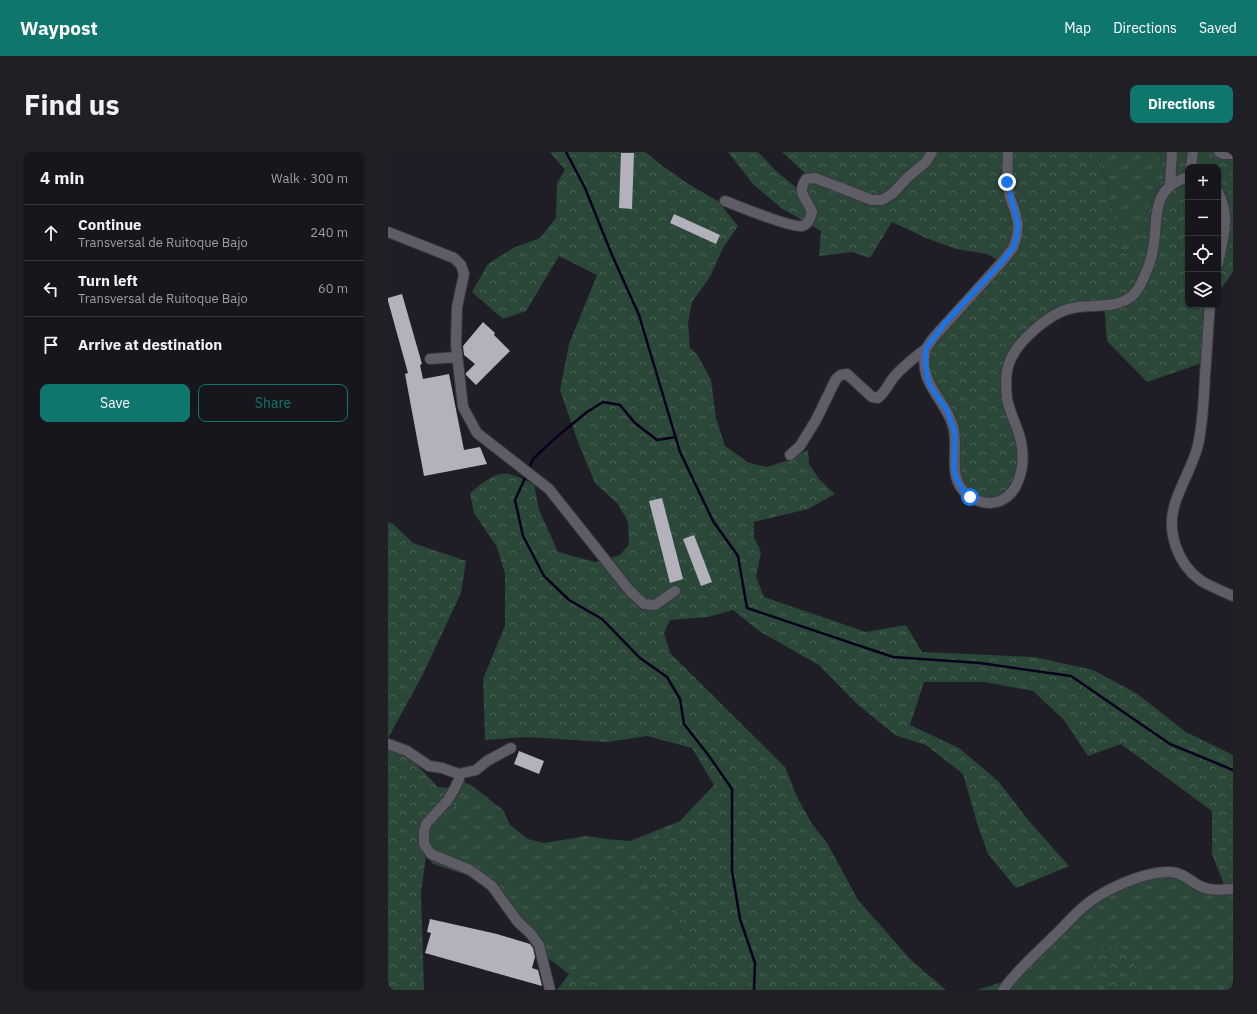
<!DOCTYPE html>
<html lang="en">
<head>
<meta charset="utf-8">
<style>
  :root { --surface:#17161c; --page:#201f25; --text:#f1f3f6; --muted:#9e9fa3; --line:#36353b; --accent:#0f766e }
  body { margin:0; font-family:"IBM Plex Sans",sans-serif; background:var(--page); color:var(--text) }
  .controls { position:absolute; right:12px; top:12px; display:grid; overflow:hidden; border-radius:8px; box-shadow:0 1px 3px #0004 }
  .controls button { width:36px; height:36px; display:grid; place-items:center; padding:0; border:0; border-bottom:1px solid var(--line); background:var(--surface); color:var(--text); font:20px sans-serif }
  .stop { position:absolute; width:12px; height:12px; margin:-9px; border:3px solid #1a73e8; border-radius:50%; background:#fff }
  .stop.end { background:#1a73e8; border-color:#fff; box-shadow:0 1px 4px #0008 }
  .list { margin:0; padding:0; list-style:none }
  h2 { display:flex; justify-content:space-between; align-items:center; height:52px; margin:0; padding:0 16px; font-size:17px }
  h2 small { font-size:13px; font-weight:400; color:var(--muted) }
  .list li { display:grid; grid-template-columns:26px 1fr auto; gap:12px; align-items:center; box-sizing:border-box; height:56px; padding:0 16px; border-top:1px solid var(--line) }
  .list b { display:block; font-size:15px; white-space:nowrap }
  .list p { margin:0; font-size:13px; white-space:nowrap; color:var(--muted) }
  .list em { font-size:13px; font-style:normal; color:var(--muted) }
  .actions { display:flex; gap:8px; padding:12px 16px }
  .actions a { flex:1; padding:9px 0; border:1px solid var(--accent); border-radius:8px; text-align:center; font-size:14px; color:var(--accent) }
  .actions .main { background:var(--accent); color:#fff }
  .icon { flex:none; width:22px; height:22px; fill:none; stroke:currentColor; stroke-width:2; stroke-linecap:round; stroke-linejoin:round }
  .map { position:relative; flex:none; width:845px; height:838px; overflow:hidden; border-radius:8px }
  header { display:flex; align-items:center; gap:24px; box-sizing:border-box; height:56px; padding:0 20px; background:var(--accent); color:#fff }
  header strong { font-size:19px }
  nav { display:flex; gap:22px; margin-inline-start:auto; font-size:14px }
  .intro { display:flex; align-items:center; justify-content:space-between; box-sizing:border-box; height:96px; padding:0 24px }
  h1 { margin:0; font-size:28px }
  .button { padding:10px 18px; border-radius:8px; background:var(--accent); color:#fff; font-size:14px; font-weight:700 }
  main { display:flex; gap:24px; padding:0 24px }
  aside { flex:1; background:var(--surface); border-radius:8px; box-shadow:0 1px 3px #0004 }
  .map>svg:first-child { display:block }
  .grass { fill:url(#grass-tufts) }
  .forest { fill:url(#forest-crowns) }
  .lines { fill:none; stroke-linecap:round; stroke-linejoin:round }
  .stream { stroke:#09011e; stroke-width:2.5 }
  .building { fill:#b3b2bc }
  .minor-casing { stroke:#39383f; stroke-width:12 }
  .minor { stroke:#5e5d66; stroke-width:10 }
  .route { stroke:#1a73e8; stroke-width:5 }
</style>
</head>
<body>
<header>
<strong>Waypost</strong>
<nav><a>Map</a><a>Directions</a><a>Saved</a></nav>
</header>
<div class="intro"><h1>Find us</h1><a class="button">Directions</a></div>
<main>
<aside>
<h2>4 min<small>Walk · 300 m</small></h2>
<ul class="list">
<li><svg class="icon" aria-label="ahead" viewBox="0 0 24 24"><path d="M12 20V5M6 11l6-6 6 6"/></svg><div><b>Continue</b><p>Transversal de Ruitoque Bajo</p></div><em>240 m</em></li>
<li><svg class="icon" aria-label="left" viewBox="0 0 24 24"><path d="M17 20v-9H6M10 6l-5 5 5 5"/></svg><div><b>Turn left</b><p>Transversal de Ruitoque Bajo</p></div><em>60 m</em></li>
<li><svg class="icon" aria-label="arrive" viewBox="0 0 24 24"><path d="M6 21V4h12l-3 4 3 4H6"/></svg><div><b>Arrive at destination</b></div></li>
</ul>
<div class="actions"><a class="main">Save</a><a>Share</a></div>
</aside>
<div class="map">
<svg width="845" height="838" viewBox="0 0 845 838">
  <defs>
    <pattern id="grass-tufts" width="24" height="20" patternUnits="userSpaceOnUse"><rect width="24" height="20" fill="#2b4738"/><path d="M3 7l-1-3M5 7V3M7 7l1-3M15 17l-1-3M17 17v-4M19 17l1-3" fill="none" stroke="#4a6155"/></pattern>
    <pattern id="forest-crowns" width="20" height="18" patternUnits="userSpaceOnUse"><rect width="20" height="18" fill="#2b4738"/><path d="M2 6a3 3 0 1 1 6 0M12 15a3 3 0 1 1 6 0" fill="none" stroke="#4a6155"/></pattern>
  </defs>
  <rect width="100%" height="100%" fill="#1f1e26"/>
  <path class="grass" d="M700 0H770L773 10 776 24 758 61 752 91 735 101 713 10Z
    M83 633 115 658 122 673 140 687 156 691 198 684 218 687 242 689 292 669 250 703 233 722 267 737 286 762 305 804 299 837 297 838H223L213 832 181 822 160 806 153 792 113 746 91 727 45 712 37 702C38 698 38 694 39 690 45 669 73 652 83 633Z
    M776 720 806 731 845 736V838H616L713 741Z"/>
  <path class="forest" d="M162 0H257L276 15 302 33 330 49 350 74 335 96 322 125 304 150 300 171 302 196 309 202 323 228 328 266 337 294 361 311 379 315 401 308 420 298 421 312 431 327 447 342 420 357 366 370V385L373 400 368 425 376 445 478 480 518 473 534 500 646 505 705 518 748 541 798 580 845 603V736L838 737 824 702V659L733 592 700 604 676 568 645 539 597 530H536L522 573 571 596 610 629 641 669 681 714 628 736 600 702 589 671 575 622 538 593 507 583 468 551 431 513 371 479 345 458 320 465 282 468 276 481 282 501 397 615 410 647 424 672 439 691 470 748 523 808 558 838H297L299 837 305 804 286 762 267 737 233 722 250 703 292 669 326 633 304 596 259 584 220 590 139 585 97 588 95 527 117 474V422L109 395 86 361 82 342C91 333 108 319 121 322 130 324 138 329 146 332L151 358 170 400 207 410 232 403 241 392 240 370 230 352 207 331 190 290 172 238 181 192 209 123 171 104 138 159 115 167 84 140 100 112 125 96 152 86 168 66 169 31 177 18Z
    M340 0H370L387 18 411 38 417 21 394 0H700L713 10 735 101 752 91 758 61 776 24 773 10 770 0H845V120L830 141V15H800V153H824L820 204 811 212 759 230 719 189 716 152 666 163 629 199 620 228 637 306 622 344 593 348 572 331 570 292 541 229V195L615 111 599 102 568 97 538 86 504 70 482 106 464 100 431 104 433 79 393 56 365 32Z
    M0 370 5 372 25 391 78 409 73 441 34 524 0 586Z
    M0 598 14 601 27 611 50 635 60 636 76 630 83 633 79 641 50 672 40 689 33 741 36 838H0Z
    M708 794 734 797 752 820 760 838H720L704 820Z
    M181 822 213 832 223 838H169Z
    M624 827 615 838H589Z"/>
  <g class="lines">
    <path class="stream" d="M178 0 197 36 224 103 251 163 292 300 325 369 350 404 359 456 505 505 592 511 683 524 782 592 845 618
      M141 317 145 307 165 288 199 260 215 250 232 253 247 271 269 288 288 285
      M139 322 127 348 135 384 156 424 181 448 214 467 252 506 279 525 292 547 296 572 321 604 344 637V719L352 767 367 811 366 838"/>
  </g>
  <path class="building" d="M233 1H246L244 57 231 56Z
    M286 62 332 83 328 92 282 71Z
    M14 142 34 212 32 213 35 227 61 222 76 298 92 295 99 312 36 324 17 222 20 221 0 149V146Z
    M95 170 107 181 106 183 122 199 88 233 78 223V221L87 212 76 203 75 194Z
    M274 346 295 427 282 431 261 349Z
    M306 383 324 430 313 434 295 387Z
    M131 599 156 609 151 622 126 612Z
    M42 767 109 782 142 792 145 796 147 805 144 816 150 818 154 834 37 801 43 781 39 780Z"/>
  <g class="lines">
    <defs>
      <path id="minor" d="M620 0 619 30 622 46 627 59 630 72 629 84 625 96 613 111 547 184C544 188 540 193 538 197 529 231 557 246 565 274 572 298 557 326 581 344 586 348 595 351 602 351 631 349 638 314 633 290 630 275 622 262 619 247 618 237 617 225 620 215 625 192 662 160 685 156 703 152 729 157 744 144 750 139 753 132 756 125 760 116 764 107 765 97 771 67 761 37 800 25
        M831 0 835 2H845
        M803 15 805 0
        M782 33 784 0
        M830 40C843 65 835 86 830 112
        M337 49C350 54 403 76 414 74 421 72 422 66 424 60 419 46 408 42 418 27L427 26 484 48H494L504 42 519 26 538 10 544 0
        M0 80 66 106 73 113 76 122 69 155 68 193 75 255 89 281 161 337 242 439 256 452 267 453 287 439
        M822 153C820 176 819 200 817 223 816 246 815 270 810 293 805 314 792 333 786 355 779 381 790 412 812 428 823 435 834 439 845 444
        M42 207 68 205
        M402 303 412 294 428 268 448 227 453 223 459 222 484 245 490 246C497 240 500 233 505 226 515 214 527 205 539 196
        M0 592 19 599 41 614 54 616 71 622V627L67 636 59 649 38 672 36 679V692L43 702 82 718 104 734 130 770 142 781 151 793 162 838
        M71 622 88 618 99 609 123 596
        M615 838C629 818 648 802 665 785 675 776 683 766 693 757 712 739 756 719 782 720 794 720 802 729 812 734 822 739 834 738 845 737"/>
    </defs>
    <use href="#minor" class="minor-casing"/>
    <use href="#minor" class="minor"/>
  </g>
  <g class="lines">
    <path class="route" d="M582 345 576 340 568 326 566 316 567 281 559 258 544 237 540 229 537 210 538 196 557 171 613 111 625 96 629 84 630 72 619 30"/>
  </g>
</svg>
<div class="controls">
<button>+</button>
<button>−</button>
<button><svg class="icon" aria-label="locate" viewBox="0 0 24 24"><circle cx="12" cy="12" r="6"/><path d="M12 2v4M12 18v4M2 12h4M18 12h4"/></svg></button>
<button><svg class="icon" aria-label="layers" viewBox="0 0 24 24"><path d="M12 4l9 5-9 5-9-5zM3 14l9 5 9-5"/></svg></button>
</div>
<div class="stop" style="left:582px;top:345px"></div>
<div class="stop end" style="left:619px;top:30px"></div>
</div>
</main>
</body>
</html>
